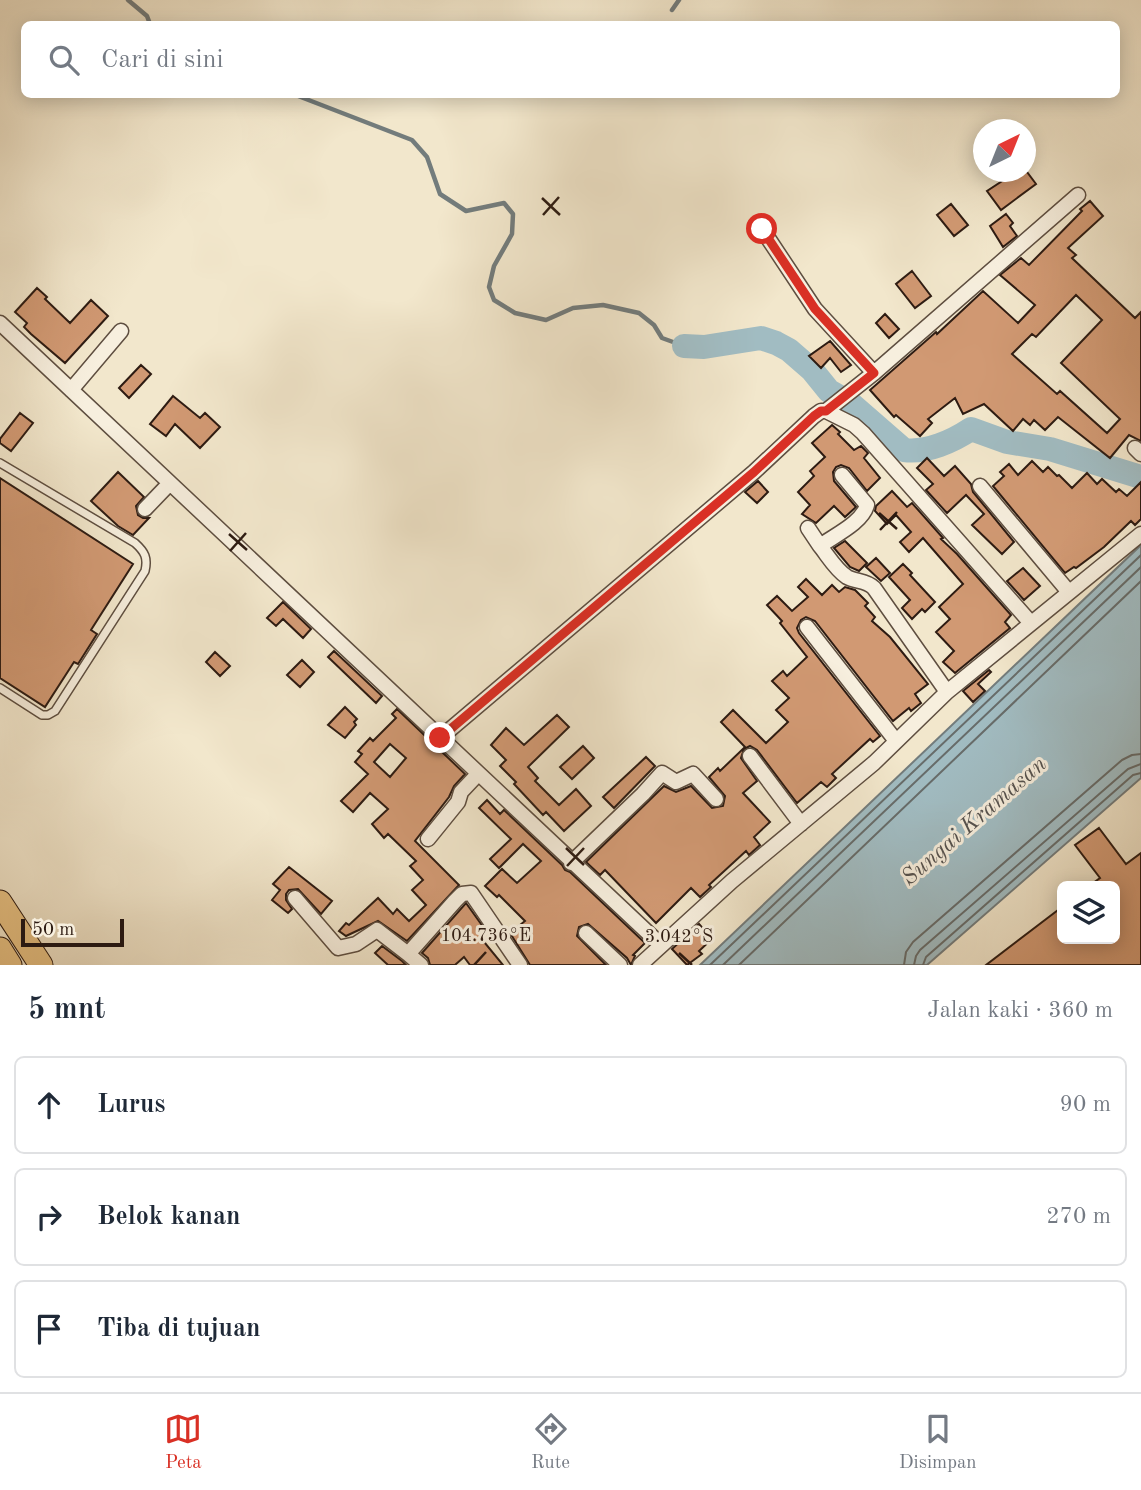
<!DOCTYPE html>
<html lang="id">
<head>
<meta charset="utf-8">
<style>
  :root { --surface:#fff; --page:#f2f2f3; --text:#1f2937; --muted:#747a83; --line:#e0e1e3; --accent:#d93025 }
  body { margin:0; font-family:"Old Standard TT",serif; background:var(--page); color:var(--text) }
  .controls { position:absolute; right:21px; bottom:21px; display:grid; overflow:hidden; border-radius:10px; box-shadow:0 4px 18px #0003 }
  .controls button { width:63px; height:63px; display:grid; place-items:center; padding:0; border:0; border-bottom:2px solid var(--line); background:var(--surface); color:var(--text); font:35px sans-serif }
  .compass { position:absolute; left:973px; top:119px; width:63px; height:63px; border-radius:50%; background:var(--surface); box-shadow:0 4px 18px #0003; rotate:43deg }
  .scale { position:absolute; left:21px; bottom:18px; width:103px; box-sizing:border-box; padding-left:7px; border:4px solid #2d1b12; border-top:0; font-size:19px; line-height:24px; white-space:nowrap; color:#2d1b12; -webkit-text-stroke:5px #f7efde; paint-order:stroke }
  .stop { position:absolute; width:21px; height:21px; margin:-16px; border:5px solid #d93025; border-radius:50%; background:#fff }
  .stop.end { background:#d93025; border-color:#fff; box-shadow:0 2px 7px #0008 }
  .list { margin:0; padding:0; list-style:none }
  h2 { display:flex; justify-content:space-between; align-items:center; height:91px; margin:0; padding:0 28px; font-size:30px }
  h2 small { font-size:23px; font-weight:400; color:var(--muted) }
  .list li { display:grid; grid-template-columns:46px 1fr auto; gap:21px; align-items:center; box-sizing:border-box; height:98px; margin:0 14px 14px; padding:0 14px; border:2px solid var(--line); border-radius:10px }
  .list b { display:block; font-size:26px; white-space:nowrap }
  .list em { font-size:23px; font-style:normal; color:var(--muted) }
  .icon { flex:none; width:38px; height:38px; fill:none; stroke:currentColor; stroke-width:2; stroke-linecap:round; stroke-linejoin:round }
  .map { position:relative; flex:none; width:1141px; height:965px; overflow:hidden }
  .search { position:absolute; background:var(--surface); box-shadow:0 4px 18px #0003; left:21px; right:21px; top:21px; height:77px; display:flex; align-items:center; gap:18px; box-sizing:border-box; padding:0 24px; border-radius:10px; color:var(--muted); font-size:26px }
  .sheet { height:427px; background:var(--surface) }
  nav { display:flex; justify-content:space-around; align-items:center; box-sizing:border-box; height:98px; border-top:2px solid var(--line); background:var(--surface); font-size:19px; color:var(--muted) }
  nav a { display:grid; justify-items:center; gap:4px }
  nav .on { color:var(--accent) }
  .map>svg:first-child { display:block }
  .water { fill:#a1bcc2; stroke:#737c7c; stroke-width:2 }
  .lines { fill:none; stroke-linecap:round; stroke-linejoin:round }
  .shore { stroke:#676c6a; stroke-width:2 }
  .stream { stroke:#737c7c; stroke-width:4.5 }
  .river { stroke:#a1bcc2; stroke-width:24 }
  .building { fill:#d19973; stroke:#2d1b12; stroke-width:2; fill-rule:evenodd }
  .service-casing { stroke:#5e4e40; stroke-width:10 }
  .minor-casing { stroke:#5e4e40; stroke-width:17 }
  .trunk-casing { stroke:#2d1b12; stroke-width:25 }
  .service { stroke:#f7efde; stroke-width:7 }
  .minor { stroke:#f7efde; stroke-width:14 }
  .trunk { stroke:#e9c486; stroke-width:23 }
  .route { stroke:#d93025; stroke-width:9 }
  .ticks { fill:none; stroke:#2d1b12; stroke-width:2.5 }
  .labels { text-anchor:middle; stroke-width:6; stroke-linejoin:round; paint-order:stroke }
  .water-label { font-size:23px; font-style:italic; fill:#565350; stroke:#f7efde }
  .ticks-label { font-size:18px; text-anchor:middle; fill:#2d1b12; stroke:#f7efde; stroke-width:6; stroke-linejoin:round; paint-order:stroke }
</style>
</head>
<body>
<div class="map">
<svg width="1141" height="965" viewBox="0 0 1141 965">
  <rect width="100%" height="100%" fill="#f2e7cc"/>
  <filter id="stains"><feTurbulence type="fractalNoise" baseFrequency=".00286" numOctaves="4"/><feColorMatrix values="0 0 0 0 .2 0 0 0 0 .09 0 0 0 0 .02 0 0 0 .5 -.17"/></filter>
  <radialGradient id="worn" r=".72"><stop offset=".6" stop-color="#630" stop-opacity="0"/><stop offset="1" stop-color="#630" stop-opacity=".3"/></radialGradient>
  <path class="water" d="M1141 545V778L927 965H700Z"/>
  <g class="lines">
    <path class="shore" d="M710 965 1141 555
      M723 965 1141 567
      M739 965 1141 581
      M904 965 906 952 913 942 1122 760 1132 755 1141 754
      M914 965 916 956 920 950 1128 769 1141 764
      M923 965 926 957 1133 775 1141 773"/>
    <path class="stream" d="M128 0 147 16 150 24
      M672 10 679 0
      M293 94 412 140 427 157 440 194 466 211 504 203 513 214 512 234 494 266 489 287 494 300 515 313 546 320 573 308 603 305 639 313 654 325 662 338 684 346"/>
    <path class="river" d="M684 346 704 347 761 338 776 343 789 350 812 370 829 391 850 403 904 450C927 453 953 441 971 429L1007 442 1050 449 1141 477"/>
  </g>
  <path class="building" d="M1016 172H1027L1036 184 1001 210 987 191Z
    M1090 201 1103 216 1068 248 1076 255 1072 258 1135 318 1141 312V441L1129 435 1110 458 1058 417 1045 430 1034 420 1030 425 1023 419 1013 431 984 404 963 414 955 398 928 419 932 423 920 436 896 415 894 417 870 390 936 332 937 334 983 291 1018 323 1035 305 1000 275 1021 258 1029 265 1082 211 1080 209ZM1076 295 1102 320 1061 363 1120 419 1107 433 1060 391 1057 394 1012 354 1032 334 1036 337Z
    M951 204 968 225 954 236 937 215Z
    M1006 214 1013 223 1010 226 1017 236 1003 247 990 226Z
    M912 271 931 296 915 308 896 284Z
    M37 288 47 297 45 299 70 323 91 300 108 316 65 363 31 334 24 327 27 323 15 312Z
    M885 314 899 329 889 338 876 323Z
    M830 341 851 365 841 372 830 358 821 368 809 356Z
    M141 365 151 374 129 398 119 388Z
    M173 396 200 418 205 413 220 427 200 448 175 424 166 436 150 424Z
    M20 413 33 423 11 451 0 443V439Z
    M832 425 840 432 838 434 854 450 861 446 868 453 864 458 880 478 867 491 849 468 841 465 836 467 833 472 834 481 856 507 845 517 834 506 816 523 802 514 810 505 798 492 814 476 810 471 825 457 812 443Z
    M927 458 944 476 955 466 971 484 973 492 1014 542 1002 554 972 525 984 514 966 495 947 513 926 490 933 484 917 468Z
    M1032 461 1043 472 1048 467 1057 476 1059 475 1072 488 1087 473 1097 484 1102 479 1116 492 1119 489 1127 496 1141 482V519L1135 525 1131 521 1104 547 1076 568 1074 567 1065 573 993 486 1004 476 1000 472 1009 464 1018 475Z
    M118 472 144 497 136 506 138 515 143 518H149L133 535 118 526 91 501Z
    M0 478 133 564 91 630 97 634 78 664 74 662 45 707 0 678Z
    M758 481 768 492 757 503 745 492Z
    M892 491 907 507 912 503 943 538 941 539 957 554 1011 615 1005 622 1010 628 955 673 943 662 954 651 936 632 950 619 939 607 963 584 923 538 909 552 900 542 911 532 896 515 887 524 875 511 876 506Z
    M845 541 867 563 859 571 850 567 834 548Z
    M876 558 890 573 881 581 866 567Z
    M903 564 912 573 910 575 935 602 925 612 922 609 912 619 902 608 910 600 889 577Z
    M1023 568 1040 586 1024 600 1007 581Z
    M806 579 822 595 832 585 839 592 845 587 855 590 868 603 865 606 875 617 872 621 890 637 928 684 915 694 921 703 911 711 909 708 893 721 815 621 806 617 801 620 797 628 799 633 880 736 873 742 870 739 832 774 836 778 827 787 821 782 797 803 757 750 750 746 744 749 741 758 757 781 743 793 770 822 754 837 760 845 749 855 746 851 709 885 711 887 700 897 691 888 656 923 605 870 600 875 586 862 664 786 676 792 691 786 712 808 723 806 725 796 709 777 718 768 720 771 745 747 721 722 733 710 766 743 788 722 776 710 789 698 772 681 783 671 787 676 807 657 780 623 782 621 767 605 777 596 792 611 808 597 798 587Z
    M283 602 311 629 303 638 283 619 276 626 267 618Z
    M334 651 382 696 376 703 328 657Z
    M215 652 230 666 220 676 206 662Z
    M302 660 314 672 300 687 287 675Z
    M989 670 991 672 978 684 985 691 973 702 963 691Z
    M345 707 357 719 354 722 356 725 345 738 328 725Z
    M397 709 465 774 454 786 449 797 415 841 459 885 407 941 378 921 346 936 339 931 346 923 349 925 378 898 393 914 397 909 409 921 426 905 412 890 423 880 410 866 416 861 388 834 384 838 372 824 388 809 370 793 353 812 341 801 368 774 355 762 362 754 358 751 370 738 373 741 396 718 392 714ZM390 744 406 758 390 777 374 762Z
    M557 715 569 727 528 767 538 778 535 781 559 805 576 789 591 806 564 831 546 812 543 815 514 784 516 782 500 766 506 760 491 745 506 728 524 745Z
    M583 746 594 758 572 779 560 767Z
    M646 757 655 766 614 808 603 797Z
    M487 800 500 814 504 810 562 865 565 870 570 872 645 943 633 955 635 956 631 965 627 958 588 924 579 927 577 936 606 965H530L510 933 525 921 499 895 497 897 485 886 502 869 517 883 541 861 523 844 499 868 490 859 511 839 479 808Z
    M1099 828 1126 864 1141 853V965H986L1062 907V939H1115V886H1089L1100 878 1075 845Z
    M289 867 332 901 321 914 298 889 289 890 286 894V900L292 909 288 913 272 900 280 890 273 884Z
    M466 903 486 931 480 937 503 965H470L464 957 455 965H430L428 958 422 953Z
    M699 924 712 939 699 951 702 954 687 965 672 949Z
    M382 946 402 961 406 965H388L375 953Z"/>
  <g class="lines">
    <defs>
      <path id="service" d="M0 463 135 543C145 552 148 558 145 571L55 711 48 715H42L0 688"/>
      <path id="minor" d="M762 229 815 309 874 373
        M0 323 661 945
        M71 390 121 331
        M826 411 854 425 863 433 1030 622
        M1135 448 1141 454
        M842 475 867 505C862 523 835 535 820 546 828 556 836 570 847 577 856 582 866 580 874 588L947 692
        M980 486 1068 591
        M145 509 170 483
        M808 528 820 546
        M807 627 896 741
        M440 738 754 472 814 416 821 411H826L874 373 1078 195
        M750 756 801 824
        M428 839 458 802 461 792 478 774
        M571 863 643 794 662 773 676 782 693 774 716 799
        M295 898 338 948 356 944 377 930 408 954 455 901 462 894 471 893 520 965
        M586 933 620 965
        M408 954 421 965
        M640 965 732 881 874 763 947 692 1141 534"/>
      <path id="trunk" d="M0 902 41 965
        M0 949 10 965"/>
    </defs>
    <use href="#service" class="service-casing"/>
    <use href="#minor" class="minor-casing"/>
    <use href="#trunk" class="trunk-casing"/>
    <use href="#service" class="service"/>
    <use href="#minor" class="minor"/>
    <use href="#trunk" class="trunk"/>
  </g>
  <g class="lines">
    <path class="route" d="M440 738 754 472 814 416 821 411H826L874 373 815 309 762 229"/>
  </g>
  <path class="ticks" d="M542 198 560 215M543 215 559 197M879 513 897 529M880 530 897 512M229 534 247 550M230 551 246 533M566 848 584 865M567 866 584 848M679 953 692 965M474 965 486 952"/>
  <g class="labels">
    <g class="water-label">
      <text transform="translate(973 820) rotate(-41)" y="8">Sungai Kramasan</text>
    </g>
  </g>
  <g class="ticks-label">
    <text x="486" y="941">104.736°E</text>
    <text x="679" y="942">3.042°S</text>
  </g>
  <rect width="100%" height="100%" filter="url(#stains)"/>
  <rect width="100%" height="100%" fill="url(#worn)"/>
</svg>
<div class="controls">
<button><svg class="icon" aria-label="layers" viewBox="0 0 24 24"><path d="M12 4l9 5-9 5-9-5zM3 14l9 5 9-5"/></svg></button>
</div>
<svg class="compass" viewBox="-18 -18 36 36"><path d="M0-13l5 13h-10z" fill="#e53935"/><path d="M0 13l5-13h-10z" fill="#747a83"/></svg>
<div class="scale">50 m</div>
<div class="stop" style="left:762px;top:229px"></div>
<div class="stop end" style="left:440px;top:738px"></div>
<div class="search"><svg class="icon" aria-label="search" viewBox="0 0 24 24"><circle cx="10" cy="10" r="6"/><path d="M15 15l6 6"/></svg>Cari di sini</div>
</div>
<section class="sheet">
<h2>5 mnt<small>Jalan kaki · 360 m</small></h2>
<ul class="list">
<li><svg class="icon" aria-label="ahead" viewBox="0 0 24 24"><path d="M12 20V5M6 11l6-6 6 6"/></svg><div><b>Lurus</b></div><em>90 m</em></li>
<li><svg class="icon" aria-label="right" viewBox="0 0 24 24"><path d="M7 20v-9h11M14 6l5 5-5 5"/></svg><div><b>Belok kanan</b></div><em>270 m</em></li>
<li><svg class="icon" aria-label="arrive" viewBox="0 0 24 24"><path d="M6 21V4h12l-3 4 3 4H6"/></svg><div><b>Tiba di tujuan</b></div></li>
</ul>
</section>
<nav>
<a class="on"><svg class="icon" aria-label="map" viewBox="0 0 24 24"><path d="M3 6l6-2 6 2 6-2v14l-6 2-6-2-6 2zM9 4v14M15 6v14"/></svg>Peta</a>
<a><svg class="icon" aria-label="directions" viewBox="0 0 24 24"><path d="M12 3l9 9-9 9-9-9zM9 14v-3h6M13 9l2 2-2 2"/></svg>Rute</a>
<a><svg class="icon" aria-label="saved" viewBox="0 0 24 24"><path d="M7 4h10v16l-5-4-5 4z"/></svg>Disimpan</a>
</nav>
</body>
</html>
